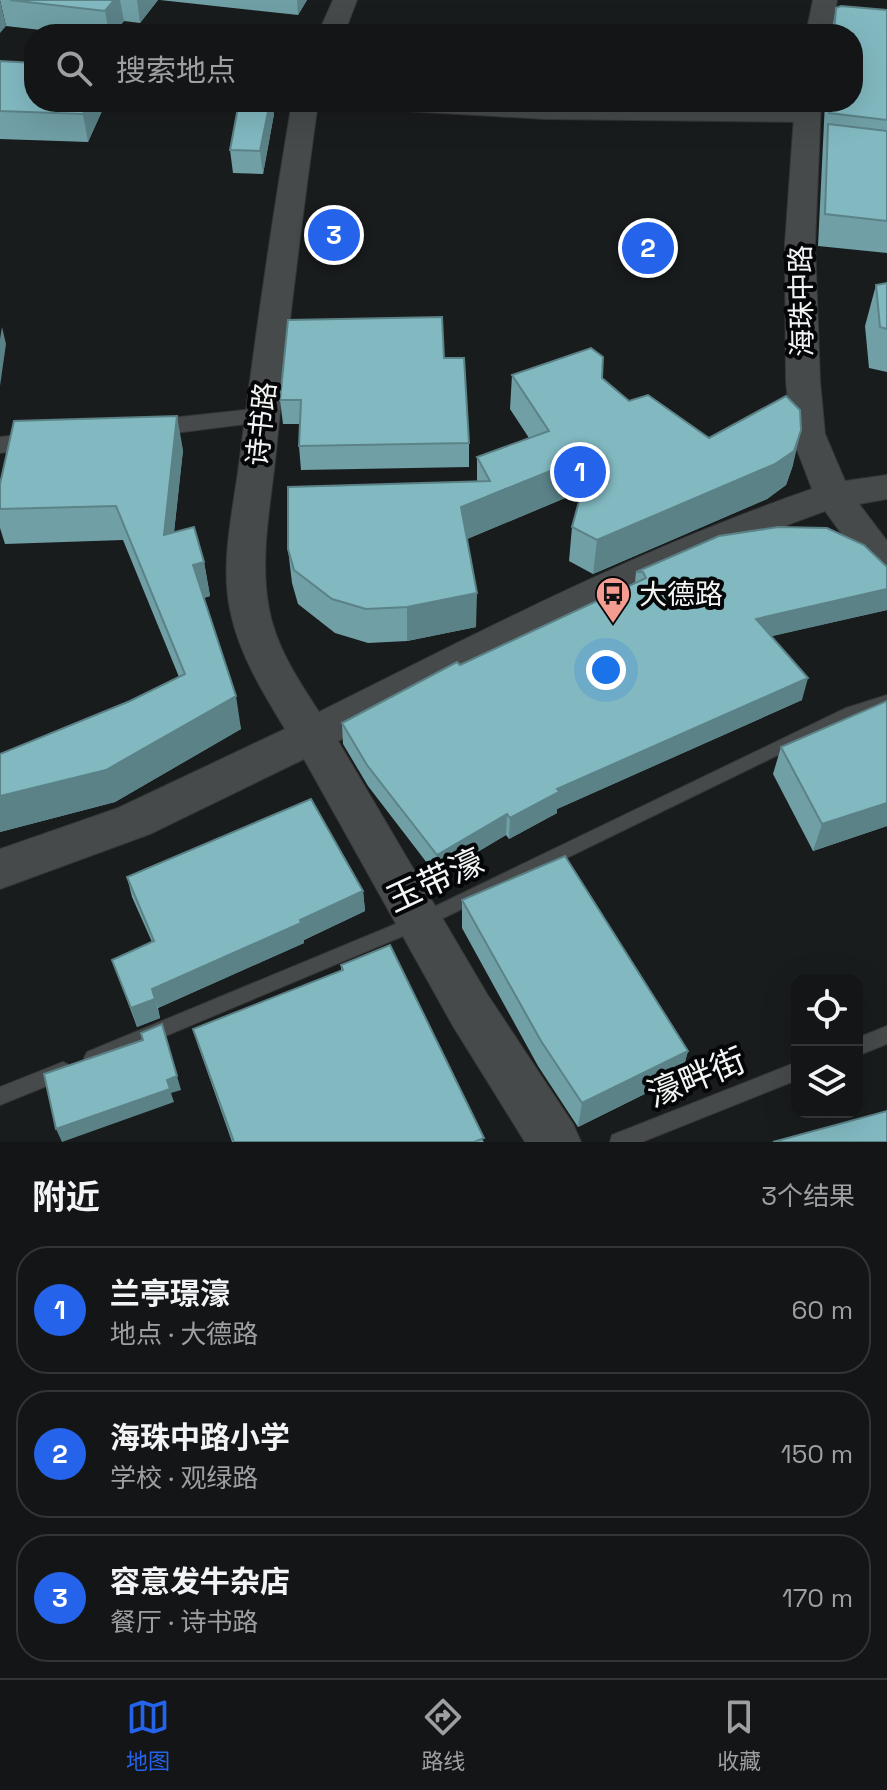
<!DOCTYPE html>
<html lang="zh">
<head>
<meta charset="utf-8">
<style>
  :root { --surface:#131516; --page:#202223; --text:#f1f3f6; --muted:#9d9fa1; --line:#323435; --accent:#2563eb }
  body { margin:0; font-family:"Space Grotesk","Noto Sans SC",sans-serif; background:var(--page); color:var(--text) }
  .controls { position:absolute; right:24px; bottom:24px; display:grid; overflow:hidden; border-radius:16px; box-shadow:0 8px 32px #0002 }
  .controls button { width:72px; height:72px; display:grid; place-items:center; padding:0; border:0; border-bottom:2px solid var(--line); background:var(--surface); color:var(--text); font:40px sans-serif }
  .you { position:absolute; left:606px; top:670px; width:28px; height:28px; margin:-20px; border:6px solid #fff; border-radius:50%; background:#1a73e8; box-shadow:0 0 0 12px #1a73e833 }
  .badge { display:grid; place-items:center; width:52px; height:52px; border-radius:50%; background:var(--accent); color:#fff; font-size:26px; font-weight:700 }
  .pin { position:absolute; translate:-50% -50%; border:4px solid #fff; box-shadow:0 2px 8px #0006 }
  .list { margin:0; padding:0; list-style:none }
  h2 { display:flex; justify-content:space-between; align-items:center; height:104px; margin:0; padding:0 32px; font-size:34px }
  h2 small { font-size:26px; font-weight:400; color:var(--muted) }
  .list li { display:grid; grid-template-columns:52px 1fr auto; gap:24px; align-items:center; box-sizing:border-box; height:128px; margin:0 16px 16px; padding:0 16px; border:2px solid var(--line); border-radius:32px }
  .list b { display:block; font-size:30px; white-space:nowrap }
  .list p { margin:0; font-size:26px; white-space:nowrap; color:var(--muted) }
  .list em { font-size:26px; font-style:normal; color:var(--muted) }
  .icon { flex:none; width:44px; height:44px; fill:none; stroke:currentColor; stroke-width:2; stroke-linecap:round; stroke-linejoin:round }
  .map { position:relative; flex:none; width:887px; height:1142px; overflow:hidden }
  .search { position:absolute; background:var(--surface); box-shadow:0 8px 32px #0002; left:24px; right:24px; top:24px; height:88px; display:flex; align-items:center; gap:20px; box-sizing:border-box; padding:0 28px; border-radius:32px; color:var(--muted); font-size:30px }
  .sheet { height:536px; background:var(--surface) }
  nav { display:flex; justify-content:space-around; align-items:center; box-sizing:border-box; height:112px; border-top:2px solid var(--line); background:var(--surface); font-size:22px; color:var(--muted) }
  nav a { display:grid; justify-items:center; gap:4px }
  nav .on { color:var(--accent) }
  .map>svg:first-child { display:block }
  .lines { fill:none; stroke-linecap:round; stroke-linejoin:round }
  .lane-casing { stroke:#353737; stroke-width:2 }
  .street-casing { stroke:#353737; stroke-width:2 }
  .secondary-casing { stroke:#353737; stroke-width:2 }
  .lane { fill:#464a4b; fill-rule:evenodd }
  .street { fill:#464a4b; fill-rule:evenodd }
  .secondary { fill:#464a4b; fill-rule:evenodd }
  .wall { fill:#709fa6 }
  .shaded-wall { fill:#5b8287 }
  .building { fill:#82b9c1; stroke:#5b8287; stroke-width:2 }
  .labels { text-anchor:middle; stroke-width:8; stroke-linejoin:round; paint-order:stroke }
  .street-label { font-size:28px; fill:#f3f5f5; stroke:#050607 }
  .poi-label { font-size:28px; fill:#f3f5f5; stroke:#050607; text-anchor:start }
  .near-street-label { font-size:34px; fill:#f3f5f5; stroke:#050607 }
</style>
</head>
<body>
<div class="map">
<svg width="887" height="1142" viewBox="0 0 887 1142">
  <rect width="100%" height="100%" fill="#191c1d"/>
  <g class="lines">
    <defs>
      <path id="lane" d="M887 695V707L856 717 427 926 99 1064 93 1067 87 1064 84 1058 87 1052 415 916 846 708Z
        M887 1026V1044L857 1056V1038Z
        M63 1062 69 1065 72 1071 69 1077 0 1105V1087Z
        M797 1062V1080L642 1142H610L612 1135Z"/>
      <path id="street" d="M348 102 806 110 815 116 806 122 545 119 357 108Z
        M262 408 270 411 274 416 270 421 143 437 135 435 131 429 135 423 143 421Z
        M44 432 52 434 56 440 52 446 0 453V437Z"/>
      <path id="secondary" d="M333 0H357L344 34H318Z
        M813 0H837L832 34H806Z
        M292 102H318C302 218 287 335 276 452 271 503 259 557 269 609 276 647 298 680 319 712 483 630 638 549 812 489L791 434 786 381 785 244 795 102H821L815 244 820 381 825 434 845 481 887 475V499L859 504 887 541V582L874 578 825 511C655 572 498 658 338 741L487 994 573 1124 581 1142H525L453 1026 304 759 150 834 0 889V849L118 808 285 729C263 693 240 655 231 614 219 563 234 508 240 457 255 338 272 220 292 102Z"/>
    </defs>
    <use href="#lane" class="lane-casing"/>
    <use href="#street" class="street-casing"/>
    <use href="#secondary" class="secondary-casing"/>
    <use href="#lane" class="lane"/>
    <use href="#street" class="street"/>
    <use href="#secondary" class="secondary"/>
  </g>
  <path class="wall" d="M0 0H158L140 23 124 21 113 34H76L6 26Z
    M160 0H307L298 15Z
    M836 8 887 10V253L818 246 825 102H853V34H831Z
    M0 61 34 102H106L88 142 0 139Z
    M274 114 263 174 233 173 230 150Z
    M887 283V372L869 368 865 326 876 285Z
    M444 358 469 443V467L301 470 299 446 300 424H283L280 400Z
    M512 375 602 378 629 401 709 438 793 465 786 485 767 499 593 574 569 561 572 527 582 491 467 539 476 627 407 641 368 643 335 633 298 604 292 583 288 549 477 481V457L529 438 510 409Z
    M183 450 174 532 204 562 210 596 204 598 241 729 115 802 0 832V754L130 701 179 677 123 540 5 544 0 528V484Z
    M887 567V610L771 636 802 700 557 809V813L509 839 506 835 437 876 368 786 343 744 342 723 635 583 636 572Z
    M887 701V826L813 851 773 774 781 747Z
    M127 877 363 891 365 911 304 940V943L158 1008 160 1018 137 1027 112 960 152 942 132 897Z
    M462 900 688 1051 681 1076 578 1127 538 1066 462 928Z
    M341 965 484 1142H232L199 1048 193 1029 341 971Z"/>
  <path class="shaded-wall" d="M0 0 6 26 0 33Z
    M114 0H120L124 21 113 34H109L105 11Z
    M137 0H158L140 23Z
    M297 0H307L298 15Z
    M88 102H106L88 142 83 114Z
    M270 102H273L274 114 263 174 260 151Z
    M2 327 6 344 0 386V339Z
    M177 416 183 450 170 569 164 535Z
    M801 430 793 465 786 485 767 499 593 574 597 540Z
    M592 454 589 488 460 542 461 507Z
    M204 562 210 596 199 599 193 565Z
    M887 589V610L751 641 756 619Z
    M477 593 476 627 407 641V607Z
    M808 678 802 700 557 809V813L509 839 510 818 557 789Z
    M236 696 241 729 115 802 0 832V796Z
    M887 803V826L813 851 822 824Z
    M507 814 506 835 437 876V855Z
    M363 891 365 911 304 940V943L158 1008 152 989Z
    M155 999 160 1018 137 1027 131 1008Z
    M162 1024 181 1090 171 1093 174 1102 62 1142 56 1129 167 1080Z
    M688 1051 681 1076 578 1127 582 1103Z"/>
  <path class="building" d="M10 0H114L105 11Z
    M841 6 887 10V120L829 113V102H853V34H834L836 8Z
    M0 61 34 63V102H88L83 114 0 111Z
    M239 102H270L260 151 230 150Z
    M828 124 887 131V221L825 214Z
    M887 283V329L880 327 876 285Z
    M442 317 444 358H464L469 443 299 446 301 400H280L288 320Z
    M591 348 603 357 602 378 629 401 648 395 709 438 786 396 800 410 801 430 794 451 775 464 597 540 572 527 592 454 461 507 477 593 407 607 366 609 332 599 294 570 288 549V487L490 481 477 457 549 431 512 375Z
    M177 416 164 535 194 527 204 562 193 565 236 696 106 770 0 796V754L130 701 185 674 116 506 0 509V484L14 421Z
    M778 527 827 528 864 545 887 567V589L756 619 808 678 557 789 559 792 510 818 507 814 437 855 367 765 342 723 457 662 460 665 646 578 643 572H636L719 536Z
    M887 701V803L822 824 781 747Z
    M311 799 363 891 300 920 301 923 152 989 155 999 131 1008 112 960 154 941 127 877Z
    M565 856 688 1051 582 1103 541 1041 462 900Z
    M390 945 484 1138 474 1142H234L193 1029 343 970 341 965Z
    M162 1024 177 1076 167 1080 170 1089 56 1129 44 1074 143 1040 141 1033Z
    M887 1111V1142H773Z"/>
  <defs>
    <symbol id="bus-pin" viewBox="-11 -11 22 30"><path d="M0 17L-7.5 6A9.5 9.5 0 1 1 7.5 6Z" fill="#f59c91" stroke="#050607"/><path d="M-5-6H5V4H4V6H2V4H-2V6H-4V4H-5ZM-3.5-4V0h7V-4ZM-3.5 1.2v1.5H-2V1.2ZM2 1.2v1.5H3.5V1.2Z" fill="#111"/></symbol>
  </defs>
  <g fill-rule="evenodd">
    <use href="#bus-pin" x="593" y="574" width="40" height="54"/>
  </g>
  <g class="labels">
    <g class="street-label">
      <text transform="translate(801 301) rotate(-91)" y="10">海珠中路</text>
      <text transform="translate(261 424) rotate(-84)" y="10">诗书路</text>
    </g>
    <g class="poi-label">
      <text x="639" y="604">大德路</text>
    </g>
    <g class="near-street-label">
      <text transform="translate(435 880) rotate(-25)" y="12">玉带濠</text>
      <text transform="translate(696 1077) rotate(-22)" y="12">濠畔街</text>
    </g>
  </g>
</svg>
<div class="controls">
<button><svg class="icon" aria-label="locate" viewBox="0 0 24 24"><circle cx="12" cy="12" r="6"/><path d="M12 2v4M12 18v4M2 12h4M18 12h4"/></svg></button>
<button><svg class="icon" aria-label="layers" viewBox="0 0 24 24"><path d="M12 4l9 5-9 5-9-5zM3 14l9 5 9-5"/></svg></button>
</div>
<div class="you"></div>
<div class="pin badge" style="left:580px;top:472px">1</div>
<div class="pin badge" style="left:648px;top:248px">2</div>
<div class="pin badge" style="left:334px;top:235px">3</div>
<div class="search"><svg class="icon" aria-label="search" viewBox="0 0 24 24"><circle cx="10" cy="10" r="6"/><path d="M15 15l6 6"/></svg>搜索地点</div>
</div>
<section class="sheet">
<h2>附近<small>3个结果</small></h2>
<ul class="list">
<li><span class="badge">1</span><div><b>兰亭璟濠</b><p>地点 · 大德路</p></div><em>60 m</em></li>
<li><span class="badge">2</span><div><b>海珠中路小学</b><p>学校 · 观绿路</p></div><em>150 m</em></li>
<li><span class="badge">3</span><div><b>容意发牛杂店</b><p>餐厅 · 诗书路</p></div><em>170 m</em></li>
</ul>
</section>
<nav>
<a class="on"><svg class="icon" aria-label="map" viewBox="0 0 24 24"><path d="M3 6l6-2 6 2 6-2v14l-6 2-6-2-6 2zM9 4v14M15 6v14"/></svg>地图</a>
<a><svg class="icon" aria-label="directions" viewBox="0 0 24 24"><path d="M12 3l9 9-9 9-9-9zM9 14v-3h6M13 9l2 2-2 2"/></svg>路线</a>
<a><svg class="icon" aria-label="saved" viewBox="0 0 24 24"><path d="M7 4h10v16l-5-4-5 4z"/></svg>收藏</a>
</nav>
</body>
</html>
